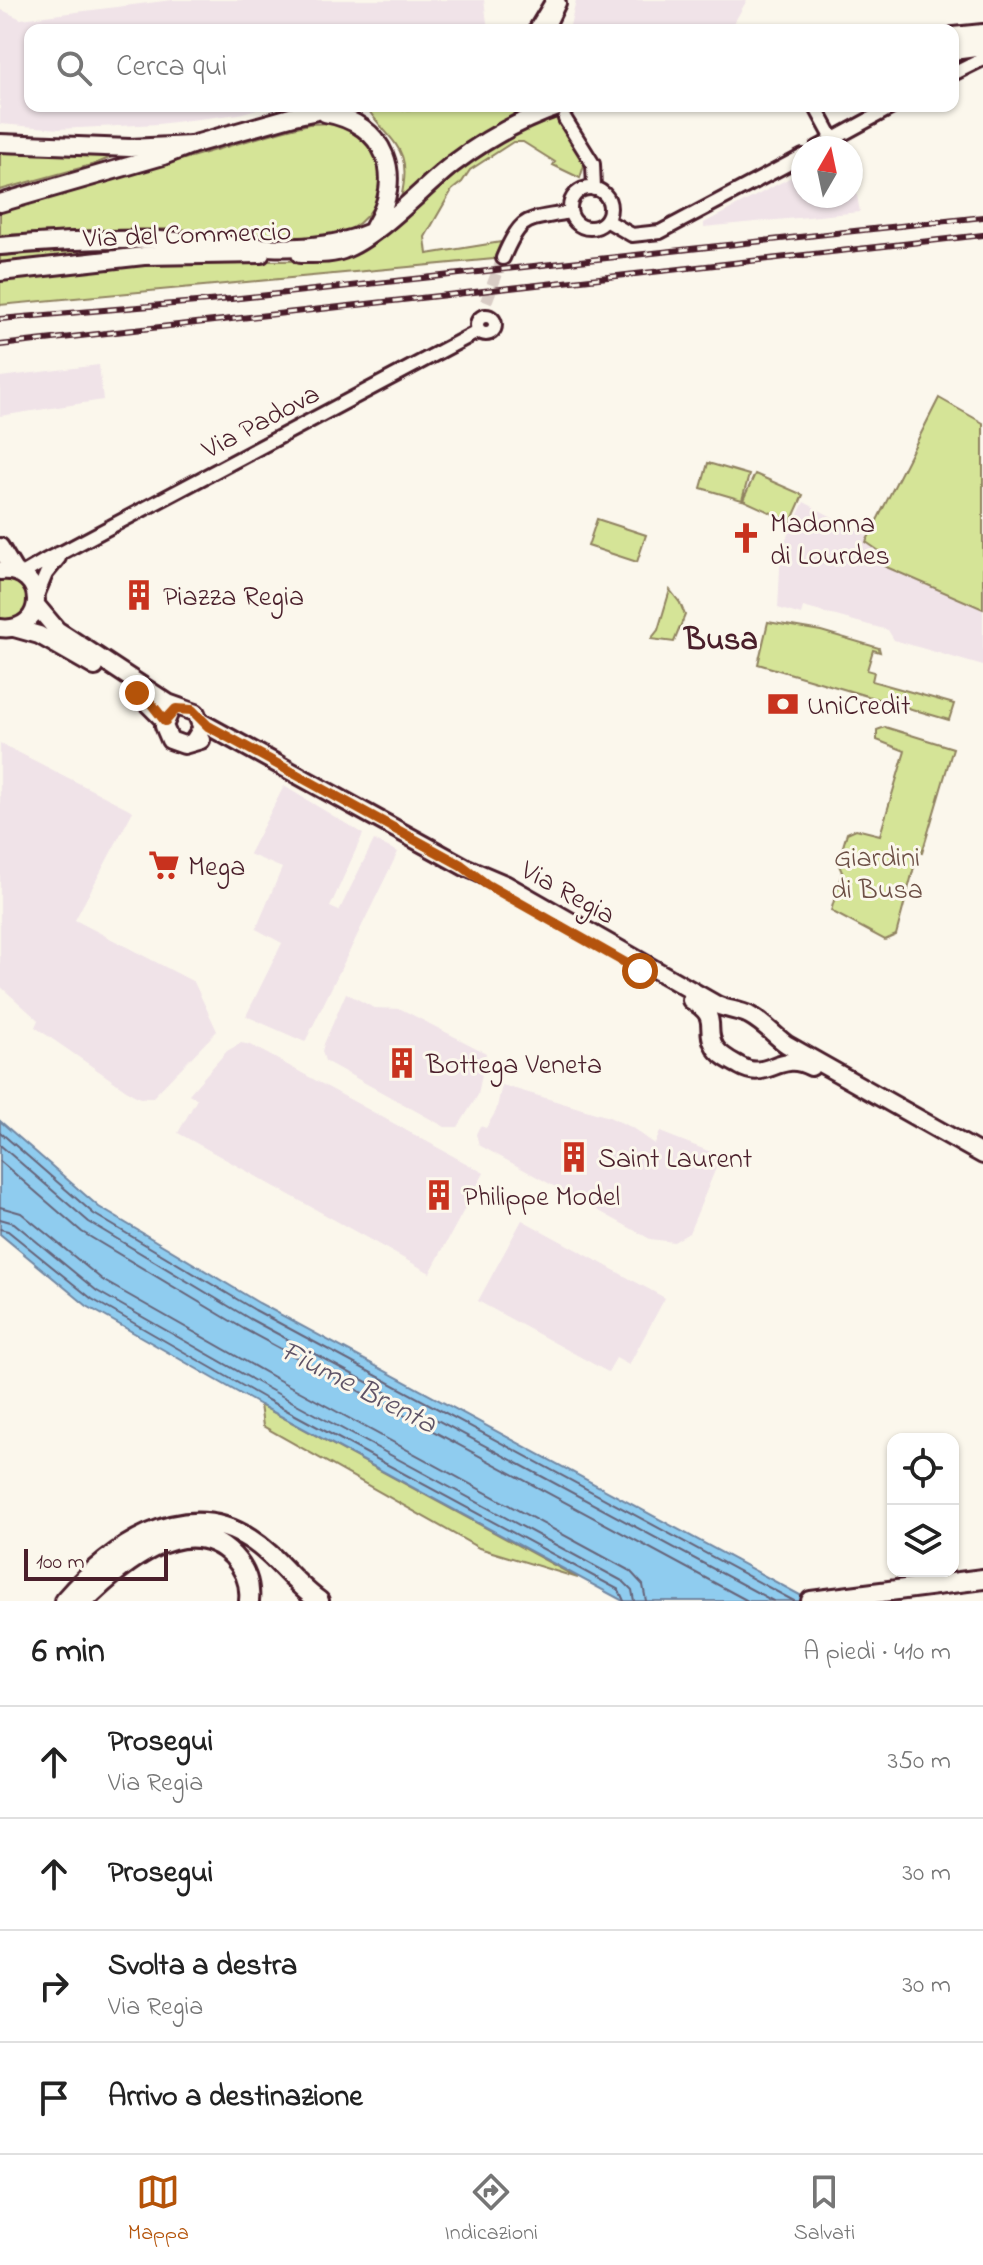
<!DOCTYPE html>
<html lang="it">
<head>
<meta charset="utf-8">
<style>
  :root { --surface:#fff; --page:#f6f6f6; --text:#222; --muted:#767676; --line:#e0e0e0; --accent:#b45309 }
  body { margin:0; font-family:"Indie Flower",sans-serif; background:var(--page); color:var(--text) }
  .controls { position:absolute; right:24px; bottom:24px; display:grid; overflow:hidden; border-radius:16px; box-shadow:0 2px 6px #0004 }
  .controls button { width:72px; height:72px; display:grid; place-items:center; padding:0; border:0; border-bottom:2px solid var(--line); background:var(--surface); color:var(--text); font:40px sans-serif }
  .compass { position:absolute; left:791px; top:136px; width:72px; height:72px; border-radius:50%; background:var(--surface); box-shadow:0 2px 6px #0004; rotate:9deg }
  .scale { position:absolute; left:24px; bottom:20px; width:144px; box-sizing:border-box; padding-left:8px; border:4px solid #4a1f2b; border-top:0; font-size:22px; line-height:28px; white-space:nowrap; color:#4a1f2b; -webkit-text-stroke:6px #fbf7ec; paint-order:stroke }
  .stop { position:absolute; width:24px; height:24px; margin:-18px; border:6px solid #b45309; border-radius:50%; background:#fff }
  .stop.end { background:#b45309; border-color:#fff; box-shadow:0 2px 8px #0008 }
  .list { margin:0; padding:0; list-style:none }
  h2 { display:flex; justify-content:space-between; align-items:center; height:104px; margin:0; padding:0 32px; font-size:34px }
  h2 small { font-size:26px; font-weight:400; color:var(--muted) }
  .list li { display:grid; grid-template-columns:52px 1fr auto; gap:24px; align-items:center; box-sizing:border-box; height:112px; padding:0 32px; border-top:2px solid var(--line) }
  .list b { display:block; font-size:30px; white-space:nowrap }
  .list p { margin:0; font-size:26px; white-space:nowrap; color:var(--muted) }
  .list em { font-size:26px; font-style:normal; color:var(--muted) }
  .icon { flex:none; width:44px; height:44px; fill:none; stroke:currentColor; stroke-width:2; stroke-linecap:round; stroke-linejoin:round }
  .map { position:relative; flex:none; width:983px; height:1601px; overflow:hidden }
  .search { position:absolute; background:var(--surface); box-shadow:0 2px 6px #0004; left:24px; right:24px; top:24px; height:88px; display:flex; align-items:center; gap:20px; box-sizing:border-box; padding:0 28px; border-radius:16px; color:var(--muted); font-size:30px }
  .sheet { height:552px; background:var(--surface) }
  nav { display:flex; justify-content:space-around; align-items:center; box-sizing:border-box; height:112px; border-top:2px solid var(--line); background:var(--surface); font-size:22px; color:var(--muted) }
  nav a { display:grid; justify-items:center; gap:4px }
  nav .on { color:var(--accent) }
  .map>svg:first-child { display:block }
  .built { fill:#f0e3e8 }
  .green { fill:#d5e497; stroke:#908261; stroke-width:2 }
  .water { fill:#8fccef; stroke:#7387a1; stroke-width:2 }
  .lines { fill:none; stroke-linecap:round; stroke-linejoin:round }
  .shore { stroke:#666479; stroke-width:2 }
  .tertiary-tunnel { stroke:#d8ccc5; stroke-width:12; stroke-dasharray:12 6; stroke-linecap:butt }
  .tertiary-casing { stroke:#4a1f2b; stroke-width:18 }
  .primary-casing { stroke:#4a1f2b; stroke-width:22 }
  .trunk-casing { stroke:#4a1f2b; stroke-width:22 }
  .motorway-casing { stroke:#4a1f2b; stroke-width:24 }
  .tertiary { stroke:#fbf7ec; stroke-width:12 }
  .primary { stroke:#fbf7ec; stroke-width:16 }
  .trunk { stroke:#fbf7ec; stroke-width:16 }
  .motorway { stroke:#fbf7ec; stroke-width:18 }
  .rail-casing { stroke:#4a1f2b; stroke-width:6 }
  .rail { stroke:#fbf7ec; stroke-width:3; stroke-dasharray:9; stroke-linecap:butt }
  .route { stroke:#b45309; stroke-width:10 }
  .labels { text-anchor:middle; stroke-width:6; stroke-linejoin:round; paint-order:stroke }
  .street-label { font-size:28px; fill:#4a1f2b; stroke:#fbf7ec }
  .poi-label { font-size:28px; fill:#4a1f2b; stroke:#fbf7ec; text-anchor:start }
  .park-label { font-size:28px; fill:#6d5046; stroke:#fbf7ec }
  .water-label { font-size:30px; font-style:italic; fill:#5f5366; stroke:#fbf7ec }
  .quarter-label { font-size:32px; font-weight:bold; fill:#4a1f2b; stroke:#fbf7ec }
</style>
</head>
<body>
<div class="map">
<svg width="983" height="1601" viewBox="0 0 983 1601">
  <rect width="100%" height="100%" fill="#fbf7ec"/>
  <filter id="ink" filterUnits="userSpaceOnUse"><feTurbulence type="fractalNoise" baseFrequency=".0125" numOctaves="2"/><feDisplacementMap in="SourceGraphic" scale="16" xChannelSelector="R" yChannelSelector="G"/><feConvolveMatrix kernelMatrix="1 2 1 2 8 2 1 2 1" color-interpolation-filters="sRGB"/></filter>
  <g filter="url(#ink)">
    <path class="built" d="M172 0H484L488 30H30V106H268L239 114 158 124 59 129 0 124V9L21 19Z
      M576 0H747L730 30H569Z
      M851 162 860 212 704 227V223L803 171V196H851Z
      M99 365 103 400 0 416V377Z
      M804 502 868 536 866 542 882 553 885 567 983 609V666L894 640 888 630 869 625 803 607 801 615 778 608 781 549Z
      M0 743 133 811 75 920 194 982 217 1031 153 1097 140 1098 132 1094 35 1027 38 1020 0 986Z
      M284 786 363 834 330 907 339 911 374 840 398 852 305 1042 246 1016 282 943 256 929 282 868 249 854Z
      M346 993 374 1008 401 1009 486 1053 478 1095 458 1127H445L325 1061 322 1051 324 1044Z
      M241 1043 251 1045 484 1173 430 1273 178 1133 197 1099 189 1094 227 1051Z
      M502 1085 609 1117 631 1127 655 1144 660 1132 721 1156 689 1233 674 1242 650 1239 479 1145 476 1134 480 1126 486 1128 496 1111Z
      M522 1220 665 1298 629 1365 616 1358 608 1372 478 1301Z"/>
    <path class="green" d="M487 106H536L471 141 401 198C413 148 393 145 369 111Z
      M558 115 585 162 580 178 553 165 555 162 523 142H513L470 170 462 182 452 190 425 237 427 254 501 242 494 259 0 305V280C111 264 220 260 332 261 386 247 417 199 460 167 490 145 524 128 558 115Z
      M333 123C401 145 395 219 329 239L176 229 95 230 0 235V212L281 131 309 124Z
      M0 152 114 156 95 164 0 190Z
      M116 248H148L0 264V256Z
      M939 398 983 423V609L884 566 882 553 866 542Z
      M708 463 749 475 742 500 701 488Z
      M755 474 803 495 791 522 743 500Z
      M597 519 646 535 637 562 588 546Z
      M0 575 27 582 30 609 16 621H0Z
      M670 590 680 603 685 615 674 642 651 639 658 630Z
      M768 622 821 631 879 648 880 652 873 650 867 670 874 672 872 681 954 704 949 720 758 664Z
      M885 727 953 748 922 853 918 852 896 935 885 940 831 911 842 872 838 863 847 833 856 829 880 835 905 751 877 740V730Z
      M260 1405 578 1578 479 1548 263 1426Z"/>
    <path class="water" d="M0 1121 99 1207 259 1303 811 1601H623L260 1405 87 1306 0 1234Z"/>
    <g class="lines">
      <path class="shore" d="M0 1132 94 1214 255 1310 794 1601
        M0 1145 89 1222 250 1319 773 1601
        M0 1161 82 1232 244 1329 748 1601
        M0 1207 21 1213 104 1281 275 1378 630 1571 643 1585 646 1601
        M0 1219 14 1223 97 1291 269 1389 624 1582 632 1590 634 1601
        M0 1229 8 1231 92 1299 264 1398 619 1590 624 1601"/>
      <path class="tertiary-tunnel" d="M486 302 503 258"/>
      <defs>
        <path id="tertiary" d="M535 30 553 0
          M546 30 559 3
          M953 74 983 59
          M815 106 833 139
          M565 119 593 164 594 189
          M817 148 894 106
          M570 208a20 20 0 1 1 40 0a20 20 0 1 1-40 0Z
          M606 220 632 235 660 232 803 156
          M503 258C522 213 527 221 570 212
          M477 325a9 9 0 1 1 18 0a9 9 0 1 1-18 0Z
          M22 574C35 567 49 557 63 552L479 331
          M36 598 46 574 59 558"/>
        <path id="primary" d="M953 36 983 33
          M953 51 983 47
          M325 113C387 124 405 176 374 227
          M0 143 130 148 191 145 294 116 341 106
          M300 254C311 254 326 255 337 252 373 243 423 187 453 164 486 139 522 119 561 106
          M0 272 144 256 261 254
          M0 547 15 572
          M0 571C48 566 48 634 0 628
          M36 605 57 630 71 639 168 703 196 713 202 728 193 742
          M14 628 39 635 95 667
          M138 694 165 721
          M169 714 164 726 170 740 184 745 201 740
          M201 722 465 867 505 884 717 1005C728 1010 739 1010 749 1015 764 1023 773 1034 786 1044L983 1155
          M691 1000C722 1018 703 1028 715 1047 720 1056 731 1061 740 1066 768 1082 778 1050 811 1067"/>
        <path id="trunk" d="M0 203 163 156 191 145
          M0 246C53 241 106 239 159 240 230 242 304 260 371 232"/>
        <path id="motorway" d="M64 1601C109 1549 182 1495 250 1539 277 1556 293 1583 319 1601
          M84 1601C118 1567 186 1507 233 1556 245 1569 251 1583 249 1601
          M811 1601 983 1579"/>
      </defs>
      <use href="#tertiary" class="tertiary-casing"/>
      <use href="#primary" class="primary-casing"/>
      <use href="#trunk" class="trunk-casing"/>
      <use href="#motorway" class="motorway-casing"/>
      <use href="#tertiary" class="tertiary"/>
      <use href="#primary" class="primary"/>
      <use href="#trunk" class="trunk"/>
      <use href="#motorway" class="motorway"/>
      <defs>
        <path id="rail" d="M0 319 231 299 983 217
          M0 345 983 235"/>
      </defs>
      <use href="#rail" class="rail-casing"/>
      <use href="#rail" class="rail"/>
    </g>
  </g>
  <g class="lines" filter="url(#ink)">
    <path class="route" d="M137 693 150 702 165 721 176 709 192 710 208 726 461 865 486 884 640 971"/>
  </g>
  <defs>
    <symbol id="church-bare" viewBox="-9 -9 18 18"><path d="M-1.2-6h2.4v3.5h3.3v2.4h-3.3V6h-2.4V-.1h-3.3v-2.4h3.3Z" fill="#c8321e" stroke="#fbf7ec" stroke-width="2.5" paint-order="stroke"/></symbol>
    <symbol id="building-bare" viewBox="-9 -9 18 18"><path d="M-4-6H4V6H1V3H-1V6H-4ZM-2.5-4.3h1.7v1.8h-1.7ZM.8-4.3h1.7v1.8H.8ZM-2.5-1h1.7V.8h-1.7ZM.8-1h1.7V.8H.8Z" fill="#c8321e" stroke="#fbf7ec" stroke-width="2.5" paint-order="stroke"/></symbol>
    <symbol id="bank-bare" viewBox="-9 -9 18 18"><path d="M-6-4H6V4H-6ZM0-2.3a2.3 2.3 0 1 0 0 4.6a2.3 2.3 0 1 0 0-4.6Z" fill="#c8321e" stroke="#fbf7ec" stroke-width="2.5" paint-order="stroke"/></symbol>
    <symbol id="supermarket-bare" viewBox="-9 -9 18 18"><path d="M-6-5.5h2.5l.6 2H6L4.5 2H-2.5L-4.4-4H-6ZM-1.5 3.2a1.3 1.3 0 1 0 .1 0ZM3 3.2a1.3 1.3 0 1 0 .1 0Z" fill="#c8321e" stroke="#fbf7ec" stroke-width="2.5" paint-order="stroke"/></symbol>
  </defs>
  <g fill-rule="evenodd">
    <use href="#church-bare" x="724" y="516" width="44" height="44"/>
    <use href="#building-bare" x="117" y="573" width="44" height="44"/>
    <use href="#bank-bare" x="761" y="682" width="44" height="44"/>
    <use href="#supermarket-bare" x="142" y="843" width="44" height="44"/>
    <use href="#building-bare" x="380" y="1041" width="44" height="44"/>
    <use href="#building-bare" x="552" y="1135" width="44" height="44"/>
    <use href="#building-bare" x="417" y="1173" width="44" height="44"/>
  </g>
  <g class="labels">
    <g class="street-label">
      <text transform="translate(187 233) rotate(-2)" y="10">Via del Commercio</text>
      <text transform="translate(260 420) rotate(-28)" y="10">Via Padova</text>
      <text transform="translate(569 891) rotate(29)" y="10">Via Regia</text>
    </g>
    <g class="poi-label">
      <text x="770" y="532">Madonna<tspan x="770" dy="32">di Lourdes</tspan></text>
      <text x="163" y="605">Piazza Regia</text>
      <text x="807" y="714">UniCredit</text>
      <text x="188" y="875">Mega</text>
      <text x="426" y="1073">Bottega Veneta</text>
      <text x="598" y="1167">Saint Laurent</text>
      <text x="463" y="1205">Philippe Model</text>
    </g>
    <g class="park-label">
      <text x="877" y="866">Giardini<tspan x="877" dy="32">di Busa</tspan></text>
    </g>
    <g class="water-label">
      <text transform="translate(359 1386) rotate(27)" y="10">Fiume Brenta</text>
    </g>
    <g class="quarter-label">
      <text x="721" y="649">Busa</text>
    </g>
  </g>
</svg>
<div class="controls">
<button><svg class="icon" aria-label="locate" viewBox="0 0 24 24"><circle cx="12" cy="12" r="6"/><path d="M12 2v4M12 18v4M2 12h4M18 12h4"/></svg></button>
<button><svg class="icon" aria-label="layers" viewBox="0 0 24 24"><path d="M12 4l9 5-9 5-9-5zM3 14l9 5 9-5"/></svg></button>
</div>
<svg class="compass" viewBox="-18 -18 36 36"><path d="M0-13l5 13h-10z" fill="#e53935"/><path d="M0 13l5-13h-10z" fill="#767676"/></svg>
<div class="scale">100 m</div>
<div class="stop" style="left:640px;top:971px"></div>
<div class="stop end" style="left:137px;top:693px"></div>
<div class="search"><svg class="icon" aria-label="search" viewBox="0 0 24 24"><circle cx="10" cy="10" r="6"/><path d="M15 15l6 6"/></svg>Cerca qui</div>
</div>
<section class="sheet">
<h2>6 min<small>A piedi · 410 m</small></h2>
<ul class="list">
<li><svg class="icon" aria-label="ahead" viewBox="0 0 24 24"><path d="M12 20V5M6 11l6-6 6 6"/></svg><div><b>Prosegui</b><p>Via Regia</p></div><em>350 m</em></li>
<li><svg class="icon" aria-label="ahead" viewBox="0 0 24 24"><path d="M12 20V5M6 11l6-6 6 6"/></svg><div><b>Prosegui</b></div><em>30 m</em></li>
<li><svg class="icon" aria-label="right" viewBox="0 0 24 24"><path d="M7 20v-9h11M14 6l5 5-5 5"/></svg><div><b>Svolta a destra</b><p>Via Regia</p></div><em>30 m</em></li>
<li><svg class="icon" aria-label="arrive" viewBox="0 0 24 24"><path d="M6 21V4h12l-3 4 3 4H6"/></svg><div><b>Arrivo a destinazione</b></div></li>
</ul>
</section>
<nav>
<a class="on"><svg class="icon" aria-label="map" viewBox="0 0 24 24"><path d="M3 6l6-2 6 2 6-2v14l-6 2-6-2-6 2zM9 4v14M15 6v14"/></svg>Mappa</a>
<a><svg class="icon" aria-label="directions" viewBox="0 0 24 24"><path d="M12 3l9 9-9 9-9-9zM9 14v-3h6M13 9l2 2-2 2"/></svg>Indicazioni</a>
<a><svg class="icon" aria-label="saved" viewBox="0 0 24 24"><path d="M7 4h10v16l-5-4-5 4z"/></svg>Salvati</a>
</nav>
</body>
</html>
